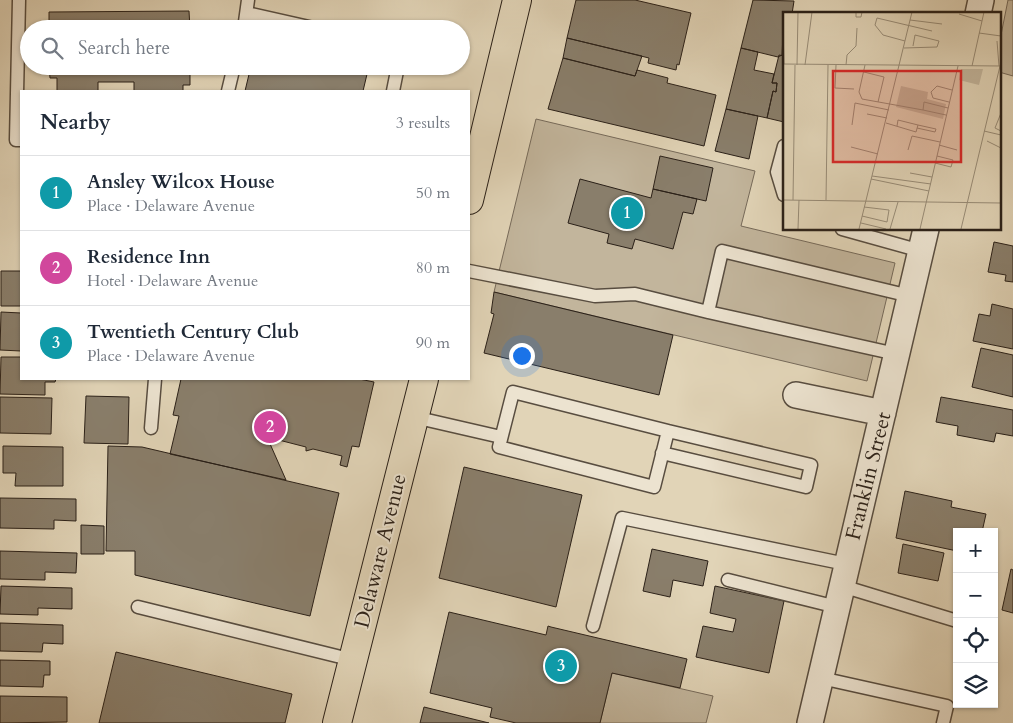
<!DOCTYPE html>
<html lang="en">
<head>
<meta charset="utf-8">
<style>
  :root { --surface:#fff; --page:#f6f6f7; --text:#1f2937; --muted:#747a83; --line:#e0e1e3; --accent:#8f2418 }
  body { margin:0; font-family:Cardo,serif; background:var(--page); color:var(--text) }
  .controls { position:absolute; right:15px; bottom:15px; display:grid; overflow:hidden; border-radius:0px; box-shadow:0 1px 4px #0004 }
  .controls button { width:45px; height:45px; display:grid; place-items:center; padding:0; border:0; border-bottom:1px solid var(--line); background:var(--surface); color:var(--text); font:25px sans-serif }
  .you { position:absolute; left:521px; top:355px; width:18px; height:18px; margin:-12px; border:4px solid #fff; border-radius:50%; background:#1a73e8; box-shadow:0 0 0 8px #1a73e833 }
  .badge { display:grid; place-items:center; width:32px; height:32px; border-radius:50%; background:var(--accent); color:#fff; font-size:16px; font-weight:700 }
  .pin { position:absolute; translate:-50% -50%; border:2px solid #fff; box-shadow:0 1px 5px #0006 }
  .list { margin:0; padding:0; list-style:none }
  h2 { display:flex; justify-content:space-between; align-items:center; height:65px; margin:0; padding:0 20px; font-size:21px }
  h2 small { font-size:16px; font-weight:400; color:var(--muted) }
  .list li { display:grid; grid-template-columns:32px 1fr auto; gap:15px; align-items:center; box-sizing:border-box; height:75px; padding:0 20px; border-top:1px solid var(--line) }
  .list b { display:block; font-size:19px; white-space:nowrap }
  .list p { margin:0; font-size:16px; white-space:nowrap; color:var(--muted) }
  .list em { font-size:16px; font-style:normal; color:var(--muted) }
  .icon { flex:none; width:28px; height:28px; fill:none; stroke:currentColor; stroke-width:2; stroke-linecap:round; stroke-linejoin:round }
  .map { position:relative; flex:none; width:1013px; height:723px; overflow:hidden }
  .search { position:absolute; background:var(--surface); box-shadow:0 1px 4px #0004; left:20px; top:20px; width:450px; height:55px; display:flex; align-items:center; gap:12px; box-sizing:border-box; padding:0 18px; border-radius:28px; color:var(--muted); font-size:19px }
  .panel { position:absolute; background:var(--surface); box-shadow:0 1px 4px #0004; left:20px; top:90px; width:450px; height:290px; border-radius:0px }
  .map>svg:first-child { display:block }
  .green { fill:#c2b59c; stroke:#766a5a }
  .building { fill:#897e6b; stroke:#2a2018 }
  .lines { fill:none; stroke-linecap:round; stroke-linejoin:round }
  .service-casing { stroke:#584d40; stroke-width:15 }
  .minor-casing { stroke:#584d40; stroke-width:28 }
  .primary-casing { stroke:#2a2018; stroke-width:30 }
  .service { stroke:#ece3d0; stroke-width:12 }
  .minor { stroke:#ece3d0; stroke-width:25 }
  .primary { stroke:#e1d4b7; stroke-width:28 }
  .labels { text-anchor:middle; stroke-width:4; stroke-linejoin:round; paint-order:stroke }
  .street-label { font-size:21px; fill:#2a2018; stroke:#ece3d0 }
  .inset-road { fill:none; stroke:#988c77; stroke-width:1 }
  .view { fill:#d62828; fill-opacity:0.15; stroke:#d62828; stroke-width:2.5 }
  .inset-edge { fill:none; stroke:#2a2018; stroke-width:2.5 }
</style>
</head>
<body>
<div class="map">
<svg width="1013" height="723" viewBox="0 0 1013 723">
  <rect width="100%" height="100%" fill="#e1d4b7"/>
  <filter id="stains"><feTurbulence type="fractalNoise" baseFrequency=".004" numOctaves="4"/><feColorMatrix values="0 0 0 0 .2 0 0 0 0 .09 0 0 0 0 .02 0 0 0 .5 -.17"/></filter>
  <radialGradient id="worn" r=".72"><stop offset=".6" stop-color="#630" stop-opacity="0"/><stop offset="1" stop-color="#630" stop-opacity=".3"/></radialGradient>
  <path class="green" d="M1008 0H1013V76L999 72V45Z
    M536 119 755 171 741 226 895 263 867 381 494 292Z
    M612 673 713 696 706 723H600Z"/>
  <path class="building" d="M576 0H635L691 13 679 65 677 64 676 70 648 63 649 58 567 38Z
    M753 0 794 1 792 14H784L782 55 778 57 741 48Z
    M189 11 190 29H49V12Z
    M567 38 642 56 635 76 563 58Z
    M741 48 758 52 754 70 774 74 772 83H777L776 92 773 91 767 118 726 109Z
    M779 55 784 56V122L767 118 773 91 776 92 777 83H772Z
    M563 58 635 76 637 70 668 78 667 83 716 95 704 146 548 109Z
    M49 66H190V85H183V91H134V82H98V91H57V78H50Z
    M251 66H354L368 70 363 91H245Z
    M726 109 758 116 749 159 715 151Z
    M660 156 713 168 706 201 653 189Z
    M580 179 651 198 653 189 697 199 693 214 683 212 673 249 635 239 632 249 607 243 609 234 568 223Z
    M994 242 1013 246V282L1005 281 1006 275 988 272Z
    M1 271H21V306H1Z
    M494 292 673 335 659 395 484 353 494 314 491 313Z
    M992 304 1013 309V349L973 341 979 314 990 316Z
    M1 312 21 313V351L0 350Z
    M981 348 1013 355V397L972 387Z
    M1 357H21V379H56L55 382H45V395L0 394Z
    M181 379H359L374 382 359 447 352 446 347 467 340 465 342 456 313 449 306 451V447L267 437 286 480 170 454 179 416 173 415Z
    M86 396 129 397 128 444 84 443Z
    M0 397 52 398 51 434 0 433Z
    M941 397 1013 410V436L996 433 994 442 957 435 958 426 936 422Z
    M3 446 63 447V486H15L16 473H3Z
    M108 446 142 447 339 493 310 616 135 575V551H106Z
    M464 467 582 495 556 607 439 578Z
    M905 491 952 501 951 507 986 514 982 532H957V551L896 538Z
    M0 498 76 499V521L54 520V529L0 528Z
    M81 525 104 526V554H81Z
    M903 544 944 553 938 581 898 573Z
    M652 549 708 561 703 586 673 580 670 597 643 591Z
    M0 551 77 553 76 573 45 572V580L0 579Z
    M1011 569 1013 570V613L1002 610Z
    M1 586 72 588V609L38 608V615L0 614Z
    M715 586 784 601 769 673 696 657 703 626 733 632 736 619 710 613Z
    M449 612 546 635 548 626 551 627 687 659 680 688 612 673 600 723H516L490 717 492 708 430 693Z
    M0 623 63 625V644L43 643 42 652 0 651Z
    M116 652 292 694 285 723H99Z
    M0 660 50 661V675H44L43 687 0 686Z
    M0 696 67 697V722L0 723Z
    M424 707 489 723H420Z"/>
  <g class="lines">
    <defs>
      <path id="service" d="M19 0 16 140H21
        M247 13 318 29
        M244 29 248 0
        M228 91 234 66
        M393 91 398 66
        M784 146 777 172 784 195
        M842 229 921 251
        M469 271 595 296 635 294 708 312
        M896 354 708 312 722 251 910 296
        M513 392 668 431 654 487 499 447Z
        M414 417 501 437
        M151 428 155 379
        M662 453 806 487 811 465 668 431
        M728 580 837 607
        M842 586 957 621
        M138 607 353 660
        M593 626 622 518 846 564
        M821 678 947 706 943 723"/>
      <path id="minor" d="M978 14 981 0
        M796 395 883 413
        M810 723 926 229"/>
      <path id="primary" d="M469 200 517 0
        M337 723 424 379"/>
    </defs>
    <use href="#service" class="service-casing"/>
    <use href="#minor" class="minor-casing"/>
    <use href="#primary" class="primary-casing"/>
    <use href="#service" class="service"/>
    <use href="#minor" class="minor"/>
    <use href="#primary" class="primary"/>
  </g>
  <g class="labels">
    <g class="street-label">
      <text transform="translate(868 476) rotate(-76)" y="7">Franklin Street</text>
      <text transform="translate(380 551) rotate(-76)" y="7">Delaware Avenue</text>
    </g>
  </g>
  <g transform="translate(783 12)">
    <rect width="218" height="218" fill="#e1d4b7"/>
    <path d="M178 57H200L196 73 176 68ZM118 74 145 80 144 87 163 92 160 107 113 95Z" fill="#c2b59c"/>
    <path class="inset-road" d="M73 0V5H78L79 0M176 2 199 9M127 8 159 12M0 17 1 52M196 21 218 24M122 29 100 23 92 13 94 6 149 19M214 29 216 54M121 36 154 35 156 29 132 23 130 34M0 52 218 54M14 53 15 0M22 53 29 0M53 53 52 76 71 77M63 53 64 43 73 34 74 16M82 53 76 80 79 87 140 98M189 54 201 0M81 60 101 65 95 90M166 90 150 86 148 80 154 74 169 78M218 101 212 116 218 119M84 102 104 106M163 103 140 98 141 90 165 96M103 111 133 120 135 113 115 108 114 114M69 113 72 91 106 98M134 116 152 120 153 117 135 113M201 119 218 123M204 129 218 136M156 133 174 138M68 135 95 142M125 138 129 124 157 130M152 151 168 155 170 148 154 144M127 161 149 165M89 164 148 172M88 167 146 179M0 188 218 191M10 188 12 53M43 188 45 53M79 204 104 210 106 198 81 195M78 211 103 217M15 217 16 188M76 217 129 0M107 217 115 190M137 217 175 54M178 217 217 54"/>
    <path class="view" d="M50 59H178V150H50Z"/>
    <rect width="218" height="218" class="inset-edge"/>
  </g>
  <rect width="100%" height="100%" filter="url(#stains)"/>
  <rect width="100%" height="100%" fill="url(#worn)"/>
</svg>
<div class="controls">
<button>+</button>
<button>−</button>
<button><svg class="icon" aria-label="locate" viewBox="0 0 24 24"><circle cx="12" cy="12" r="6"/><path d="M12 2v4M12 18v4M2 12h4M18 12h4"/></svg></button>
<button><svg class="icon" aria-label="layers" viewBox="0 0 24 24"><path d="M12 4l9 5-9 5-9-5zM3 14l9 5 9-5"/></svg></button>
</div>
<div class="you"></div>
<div class="pin badge" style="left:627px;top:213px;background:#0f9aa8">1</div>
<div class="pin badge" style="left:270px;top:427px;background:#d1479c">2</div>
<div class="pin badge" style="left:561px;top:666px;background:#0f9aa8">3</div>
<div class="search"><svg class="icon" aria-label="search" viewBox="0 0 24 24"><circle cx="10" cy="10" r="6"/><path d="M15 15l6 6"/></svg>Search here</div>
<section class="panel">
<h2>Nearby<small>3 results</small></h2>
<ul class="list">
<li><span class="badge" style="background:#0f9aa8">1</span><div><b>Ansley Wilcox House</b><p>Place · Delaware Avenue</p></div><em>50 m</em></li>
<li><span class="badge" style="background:#d1479c">2</span><div><b>Residence Inn</b><p>Hotel · Delaware Avenue</p></div><em>80 m</em></li>
<li><span class="badge" style="background:#0f9aa8">3</span><div><b>Twentieth Century Club</b><p>Place · Delaware Avenue</p></div><em>90 m</em></li>
</ul>
</section>
</div>
</body>
</html>
